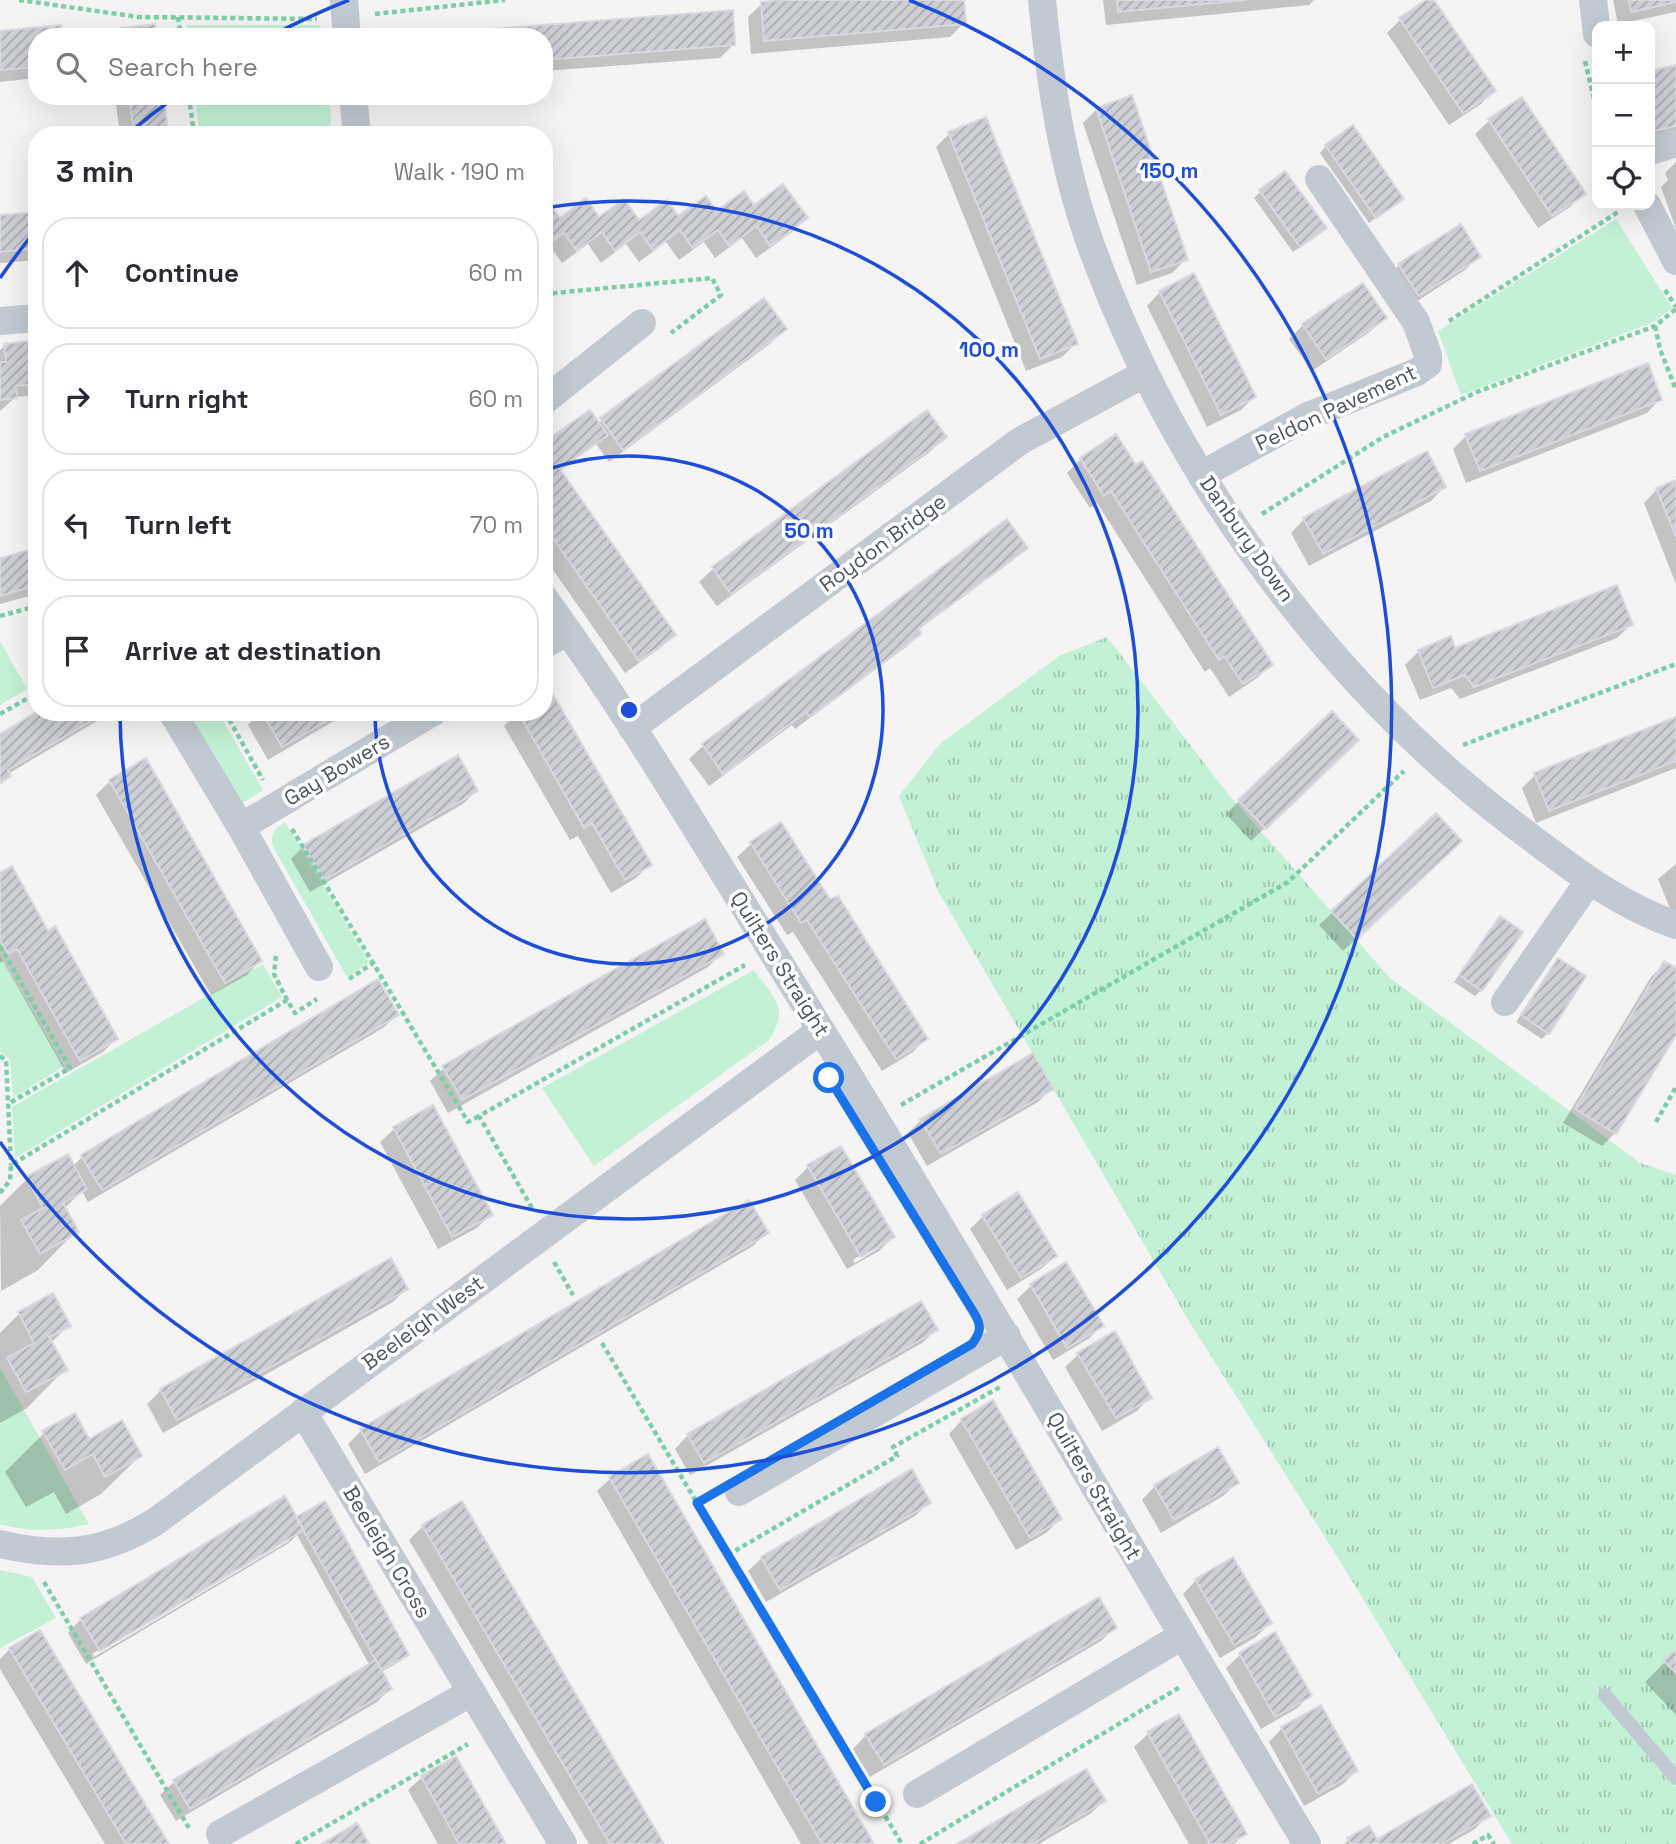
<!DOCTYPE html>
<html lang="en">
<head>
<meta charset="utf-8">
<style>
  :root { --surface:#fff; --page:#f7f7f7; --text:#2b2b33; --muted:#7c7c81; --line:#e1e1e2 }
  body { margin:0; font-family:"Space Grotesk",sans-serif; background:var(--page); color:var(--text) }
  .controls { position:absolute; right:21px; top:21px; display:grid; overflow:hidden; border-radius:14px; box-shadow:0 7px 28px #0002 }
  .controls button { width:63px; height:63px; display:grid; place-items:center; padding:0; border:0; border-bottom:2px solid var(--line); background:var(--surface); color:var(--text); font:35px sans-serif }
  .stop { position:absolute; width:21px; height:21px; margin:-16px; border:5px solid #1a73e8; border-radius:50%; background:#fff }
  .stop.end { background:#1a73e8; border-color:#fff; box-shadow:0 2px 7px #0008 }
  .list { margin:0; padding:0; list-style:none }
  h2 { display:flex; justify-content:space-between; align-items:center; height:91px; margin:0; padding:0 28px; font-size:30px }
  h2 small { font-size:23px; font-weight:400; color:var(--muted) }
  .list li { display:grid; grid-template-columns:46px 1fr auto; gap:21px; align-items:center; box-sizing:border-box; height:112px; margin:0 14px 14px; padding:0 14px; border:2px solid var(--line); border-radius:28px }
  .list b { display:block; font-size:26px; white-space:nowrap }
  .list em { font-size:23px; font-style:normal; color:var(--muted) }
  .icon { flex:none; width:38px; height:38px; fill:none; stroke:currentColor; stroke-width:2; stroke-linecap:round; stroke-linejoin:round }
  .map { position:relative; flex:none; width:1676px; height:1844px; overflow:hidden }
  .search { position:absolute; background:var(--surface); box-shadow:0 7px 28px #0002; left:28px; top:28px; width:525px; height:77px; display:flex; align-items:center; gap:18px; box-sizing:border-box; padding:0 24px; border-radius:28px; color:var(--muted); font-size:26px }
  .panel { position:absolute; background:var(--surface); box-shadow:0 7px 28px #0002; left:28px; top:126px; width:525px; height:595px; border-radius:28px }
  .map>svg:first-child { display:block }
  .grass { fill:#c3f1d5 }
  .park { fill:url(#park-tufts) }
  .shadow { fill:#0003; fill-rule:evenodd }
  .building { fill:url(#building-hatch); stroke:#d7d9de; stroke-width:2 }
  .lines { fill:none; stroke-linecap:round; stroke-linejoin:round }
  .path { stroke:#7ad0a6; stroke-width:4.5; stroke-dasharray:5 3.5; stroke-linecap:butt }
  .lane { stroke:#c1cad2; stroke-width:14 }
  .street { stroke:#c1cad2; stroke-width:28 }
  .route { stroke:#1a73e8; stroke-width:9 }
  .ring { fill:none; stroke:#1d4ed8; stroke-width:3.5 }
  .labels { text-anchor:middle; stroke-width:7; stroke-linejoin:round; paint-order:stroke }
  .street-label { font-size:21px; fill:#4a5661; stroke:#fff }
  .centre { fill:#1d4ed8; stroke:#fff; stroke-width:3.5 }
  .ring-label { font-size:21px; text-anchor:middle; font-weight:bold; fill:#1d4ed8; stroke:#fff; stroke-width:7; stroke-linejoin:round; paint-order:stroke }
</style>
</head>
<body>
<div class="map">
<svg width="1676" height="1844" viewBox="0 0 1676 1844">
  <defs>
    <pattern id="park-tufts" width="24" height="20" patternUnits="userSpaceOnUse" patternTransform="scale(1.75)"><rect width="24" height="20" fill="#c3f1d5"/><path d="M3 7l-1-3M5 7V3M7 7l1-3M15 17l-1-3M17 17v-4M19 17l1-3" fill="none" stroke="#a0c6b0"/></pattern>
    <pattern id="building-hatch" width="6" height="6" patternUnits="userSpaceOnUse" patternTransform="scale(1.75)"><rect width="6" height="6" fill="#cdcfd5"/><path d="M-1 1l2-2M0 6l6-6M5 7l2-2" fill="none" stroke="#a8abb0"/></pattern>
  </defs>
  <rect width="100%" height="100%" fill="#f5f3f3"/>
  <path class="grass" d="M186 25H320L324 37H188Z
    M195 96H329L332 135H200Z
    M1616 219 1672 308 1652 323 1461 395 1438 331Z
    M0 641 27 689 0 705Z
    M184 712H218L263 790 241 804Z
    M285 822 369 962 347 977 273 847C270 833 274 829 285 822Z
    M0 955 64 1066 13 1098 10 1059 0 1052Z
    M263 964 282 997 15 1158 12 1107Z
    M754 970C774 999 790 1007 769 1040L594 1166 542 1088Z
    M0 1368 89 1524C58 1531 31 1533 0 1524Z
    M0 1570 32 1577 56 1618 0 1648Z"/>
  <path class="park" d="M1107 637 1228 794 1390 978 1640 1163 1676 1175V1844H1512L1338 1558 1187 1318 938 891 899 796 940 744 1059 656Z"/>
  <path class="shadow" d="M803 0H962L964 23 950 37 751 54 748 17 762 4Z
    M1103 0H1314L1309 5 1106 25Z
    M1429 0H1432L1494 90 1481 104 1449 125 1387 33 1400 20Z
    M1613 0H1676V12L1618 24Z
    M494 30 734 44 720 58 544 71V37H487Z
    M0 32 37 37V78L0 82Z
    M1676 67V135L1650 141V73Z
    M115 96H162L167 135H120Z
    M380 96H472L380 103Z
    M1521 99 1584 193 1570 207 1538 228 1475 134 1489 121Z
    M1097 109 1186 259 1172 273 1137 285 1083 123Z
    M949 134 1076 343 1062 357 1026 371 936 147Z
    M1326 146 1402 198 1369 223 1320 153Z
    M1676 162V229L1661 187 1668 180 1665 173Z
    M1260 192 1318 234 1293 252 1254 198Z
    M753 208 806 218 792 232 756 258 742 238 715 258 704 242 679 260 666 242 639 262 626 244 601 263 588 244 562 263 549 245 544 249V210L559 220 599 219 639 223Z
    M37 213V260L0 263V217Z
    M1479 256 1465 270 1405 309 1386 279 1399 265Z
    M1362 285 1384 317 1371 331 1312 371 1289 339 1303 325Z
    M1160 292 1254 397 1241 410 1207 427 1147 306Z
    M784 329 771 343 609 462 596 444 560 471 674 634 660 648 625 673 544 557V444L598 423Z
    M37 342V395L16 397 0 411V350L5 345Z
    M1660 399 1647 413 1466 483 1453 449 1466 436Z
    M927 413 945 437 931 451 717 606 699 582 713 569Z
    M1116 437 1271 665 1257 678 1229 697 1210 668 1205 672 1097 503 1090 508 1067 473 1081 459Z
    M1676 482V584L1644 503 1657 489Z
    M1444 487 1431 501 1309 566 1291 533 1304 519Z
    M1006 522 1025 547 1012 561 918 630 919 634 906 647 795 729 792 725 709 786 689 759 703 746Z
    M37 550V594L0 604V560Z
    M1631 625 1617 638 1460 699 1451 688 1420 700 1405 665 1419 651 1454 650Z
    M41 712H112L8 774 9 775 0 785V736Z
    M260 712H349L268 760 248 725Z
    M518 712H544L649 865 636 878 611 893 578 836 570 840 504 726Z
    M1676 719V768L1536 823 1522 788 1535 775Z
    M1344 753 1251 841 1226 814 1239 801Z
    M146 761 260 961 247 975 211 995 96 795 110 781Z
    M476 791 463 804 310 892 291 859 304 846Z
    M780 824 829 901 926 1038 913 1052 882 1071 793 932 787 935 737 857 751 844Z
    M1447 855 1343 951 1319 925 1333 912Z
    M1676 864V915L1673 916 1658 879Z
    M0 875 47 933 116 1039 103 1052 66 1073 3 961 0 963Z
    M1494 925 1481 990 1475 996 1454 982Z
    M722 953 708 967 448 1113 430 1081 444 1068Z
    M1558 960 1548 1033 1542 1039 1516 1022Z
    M1665 963 1676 970V1032L1615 1133 1602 1146 1563 1123 1651 977Z
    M397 1015 383 1028 88 1202 82 1191 64 1209 76 1231 38 1270 1 1291 0 1206 27 1179 67 1156 73 1166 83 1156Z
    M1052 1088 1038 1102 927 1166 908 1133 921 1120Z
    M432 1108 490 1215 477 1228 438 1249 380 1142 394 1129Z
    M808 1167 893 1237 879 1251 847 1269 795 1180ZM879 1244V1248L855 1263 853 1260Z
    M983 1216 1055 1256 1041 1269 1007 1290 970 1229Z
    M766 1233 753 1246 365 1474 348 1444 361 1431Z
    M1066 1264 1102 1326 1088 1339 1053 1360 1017 1299 1031 1286Z
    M406 1289 393 1302 163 1433 147 1404 161 1390Z
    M19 1314 69 1325 51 1343 65 1369 27 1408 0 1423V1333Z
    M936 1330 922 1343 690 1475 675 1449 688 1435Z
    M1079 1354 1150 1397 1137 1411 1102 1431 1065 1367Z
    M962 1420 1060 1519 1046 1533 1016 1550 949 1434Z
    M44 1433 88 1441 140 1456 101 1494 66 1514 54 1492 26 1507 5 1472Z
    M611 1478 872 1844H801L597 1491Z
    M1237 1483 1223 1496 1161 1533 1142 1500 1155 1486Z
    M929 1503 915 1516 766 1602 748 1571 762 1558Z
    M296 1519 407 1655 401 1661 381 1672 390 1689 377 1702 176 1821 160 1795 174 1782 370 1666 297 1535 289 1543 86 1664 68 1633 81 1619ZM289 1537V1541L94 1657 92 1654Z
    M423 1526 662 1844H589L409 1540Z
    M1196 1580 1270 1623 1256 1637 1220 1658 1183 1594Z
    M1115 1628 1101 1641 870 1777 853 1749 866 1735Z
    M39 1632 167 1844H105L0 1669V1659L10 1649Z
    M1274 1635 1310 1696 1296 1709 1261 1729 1226 1668 1240 1655Z
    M1676 1651V1715L1645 1682Z
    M1178 1717 1245 1833 1234 1844H1189L1134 1747 1148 1734Z
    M1282 1728 1356 1771 1342 1785 1304 1806 1269 1742Z
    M422 1777 504 1844H438L408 1790Z
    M1104 1801 1090 1814 1039 1844H960Z
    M1488 1815 1475 1829 1449 1844H1344L1349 1840 1376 1841Z"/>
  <path class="building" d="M783 0H964L966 24 764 41 761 2Z
    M1117 0H1246L1118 12Z
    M1426 0H1434L1496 91 1463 113 1399 18Z
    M1629 0H1676V2L1631 12Z
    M733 10 735 45 544 60V37H494L493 29Z
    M155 24 156 37H122L121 28Z
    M61 25 62 37H37V67L0 70V31Z
    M1676 65V126L1653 131 1650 118V71Z
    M1132 95 1188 260 1151 272 1096 108Z
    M129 96H164L168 135H134Z
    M1522 97 1586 194 1552 216 1488 119Z
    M986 117 1078 344 1040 359 948 132Z
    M1353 125 1404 199 1376 218 1325 145Z
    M1285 171 1327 228 1300 247 1259 190Z
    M783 184 808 218 770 246 757 226 729 246 718 230 693 248 680 230 653 250 640 232 615 251 602 232 577 251 564 233 544 247V208L550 204 560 218 586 198 599 217 624 199 639 220 667 200 678 216 706 196 716 211 744 191 754 205Z
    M37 212V248L0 252V215Z
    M1461 224 1481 257 1419 296 1398 264Z
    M1194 273 1256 397 1221 415 1159 291Z
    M1363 283 1387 318 1326 359 1302 324Z
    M764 298 787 329 623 450 600 418Z
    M37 340V384L16 386 17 398 0 400V362H6L4 344Z
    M1648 363 1662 400 1480 471 1465 434Z
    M590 410 608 435 560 469 676 635 639 661 544 525V442Z
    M927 410 947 437 731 594 712 567Z
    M1116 434 1136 465 1142 461 1273 665 1243 684 1224 656 1219 660 1111 491 1104 496 1080 458Z
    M1427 451 1446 487 1323 554 1303 518Z
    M1676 480V537L1656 488Z
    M1007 519 1028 548 919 628 921 634 810 717 806 712 723 774 702 744Z
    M37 548V585L0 596V558Z
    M1617 585 1633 625 1474 687 1465 675 1433 688 1418 650 1451 636 1455 648Z
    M551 691 652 865 625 880 592 823 584 828 518 712H544V695Z
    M1332 711 1359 740 1266 829 1238 800Z
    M37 712H106L8 770 11 776 0 783V734Z
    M262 712H342L282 747Z
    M1676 717V761L1549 811 1534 773Z
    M458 755 478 791 324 880 303 845Z
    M146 758 262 961 225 983 109 780Z
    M1436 813 1462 841 1357 939 1331 911Z
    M781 822 830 899 838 896 928 1039 896 1059 807 920 801 923 750 842Z
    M12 866 48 931 55 926 118 1039 80 1061 17 949 8 954 0 940V873Z
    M1500 916 1523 932 1482 991 1459 975Z
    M705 919 724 954 462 1100 442 1066Z
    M1558 958 1586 976 1549 1034 1521 1015Z
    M1664 961 1676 968V1035L1616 1134 1575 1109Z
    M378 979 399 1015 102 1190 81 1155Z
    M1033 1053 1054 1089 941 1154 920 1119Z
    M433 1105 493 1215 452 1237 393 1127Z
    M841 1146 895 1237 861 1257 807 1165Z
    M68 1154 87 1189 63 1203 79 1232 40 1254 21 1220 43 1208 26 1177Z
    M1018 1192 1057 1256 1021 1278 982 1215Z
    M749 1200 769 1233 379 1462 360 1429Z
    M391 1258 408 1289 177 1420 160 1389Z
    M1066 1262 1104 1326 1067 1348 1030 1284Z
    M53 1293 71 1326 49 1337 68 1370 26 1392 7 1358 34 1343 18 1312Z
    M921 1301 938 1330 704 1463 687 1434Z
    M1115 1331 1152 1398 1116 1418 1077 1353Z
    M993 1400 1062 1519 1030 1538 961 1419Z
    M75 1413 89 1439 122 1420 142 1456 105 1477 93 1454 65 1470 42 1431Z
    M1218 1447 1239 1483 1174 1520 1154 1485Z
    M648 1454 874 1844H822L609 1477Z
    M912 1469 931 1503 780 1590 761 1557Z
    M285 1496 304 1530 100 1651 80 1618Z
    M325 1501 409 1655 381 1670 296 1517Z
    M462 1501 664 1844H610L422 1525Z
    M1233 1557 1272 1623 1234 1645 1195 1579Z
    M1099 1597 1117 1628 884 1765 865 1734Z
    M40 1630 169 1844H126L9 1648Z
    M1275 1632 1312 1696 1275 1717 1239 1653Z
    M1676 1649V1673L1664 1661Z
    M376 1660 392 1689 190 1809 173 1780Z
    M1321 1705 1358 1771 1318 1794 1281 1727Z
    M1179 1714 1247 1834 1228 1844H1210L1147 1732Z
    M456 1756 506 1844H459L421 1776Z
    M1086 1769 1106 1801 1032 1844H957Z
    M1472 1784 1491 1816 1441 1844H1351L1347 1838 1369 1826 1377 1839Z
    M357 1823 369 1844H322Z"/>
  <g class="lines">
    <path class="path" d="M19 0 139 17 317 19
      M375 14 505 0
      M178 17 181 37
      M1585 61 1597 111
      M189 96 194 135
      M1665 290 1676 307
      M544 294 712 278 721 295 671 333
      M1449 321 1618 212
      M1655 326 1660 349 1676 390
      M1262 514 1383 437 1477 392 1655 326 1676 309
      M0 616 37 606
      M225 712 263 780
      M0 714 37 693
      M1463 745 1676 664
      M292 829 373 963
      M0 946 70 1068 8 1104
      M276 956 274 974 287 1000
      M349 979 373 963 468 1122 479 1116
      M0 1056 6 1060 11 1165
      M901 1105 1288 882 1404 771
      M1656 1122 1676 1087
      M0 1193 10 1180 11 1165 287 1000 295 1013 317 999
      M532 1208 479 1116 745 965
      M554 1262 573 1295
      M602 1343 697 1503 711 1496
      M697 1503 902 1844
      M728 1555 897 1456 893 1447 1000 1387
      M44 1582 189 1828
      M876 1802 886 1796
      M296 1844 468 1744
      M920 1844 1180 1687
      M1473 1844 1488 1835 1494 1844"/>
    <path class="lane" d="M1605 1695 1676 1778"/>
    <path class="street" d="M344 0 347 37
      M1042 0C1049 69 1058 136 1077 202 1088 242 1104 281 1120 318 1203 512 1348 700 1517 827 1568 865 1615 904 1676 925
      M1593 0 1597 34
      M353 96 357 135
      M1650 151 1676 143
      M1647 205 1676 261
      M0 321 37 318
      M544 401 642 323
      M1201 475 1308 416 1417 372 1428 364V355L1416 322 1319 179
      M544 598C628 713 700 836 775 956 958 1249 1129 1548 1307 1844
      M544 645 568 631
      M172 712 241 827 319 967
      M632 728 1020 441 1144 374
      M241 827 433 712
      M1505 1002 1589 881
      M303 1412 563 1844
      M739 1492 1007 1336
      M0 1544C59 1558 103 1554 155 1522L821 1030
      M917 1794 1182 1636
      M220 1834 472 1692"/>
  </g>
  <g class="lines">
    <path class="route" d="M829 1078 974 1313C982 1326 981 1332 972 1344L697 1503 876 1802"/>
  </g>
  <g class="ring">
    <path d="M546 470A254 254 0 1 1 375 714"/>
    <path d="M545 208A509 509 0 1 1 120 714"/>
    <path d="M0 278A763 763 0 0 1 36 230M128 134A763 763 0 0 1 175 97M271 36A763 763 0 0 1 349 0M909 0A763 763 0 1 1 0 1142"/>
  </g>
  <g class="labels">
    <g class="street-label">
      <text transform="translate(1336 408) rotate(-25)" y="7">Peldon Pavement</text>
      <text transform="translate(1247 539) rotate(55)" y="7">Danbury Down</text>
      <text transform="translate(883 543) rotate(-36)" y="7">Roydon Bridge</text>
      <text transform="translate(337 770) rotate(-31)" y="7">Gay Bowers</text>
      <text transform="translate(780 964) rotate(58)" y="7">Quilters Straight</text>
      <text transform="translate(423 1323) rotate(-36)" y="7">Beeleigh West</text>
      <text transform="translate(1094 1486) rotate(60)" y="7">Quilters Straight</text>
      <text transform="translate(387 1552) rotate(59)" y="7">Beeleigh Cross</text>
    </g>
  </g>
  <circle cx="629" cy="710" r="10" class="centre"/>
  <g class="ring-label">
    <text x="1169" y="178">150 m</text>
    <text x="989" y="357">100 m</text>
    <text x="809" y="538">50 m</text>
  </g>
</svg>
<div class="controls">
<button>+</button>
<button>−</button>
<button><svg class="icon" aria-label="locate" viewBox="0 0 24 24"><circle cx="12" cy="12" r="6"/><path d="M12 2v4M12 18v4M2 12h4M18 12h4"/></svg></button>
</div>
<div class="stop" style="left:829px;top:1078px"></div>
<div class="stop end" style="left:876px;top:1802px"></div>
<div class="search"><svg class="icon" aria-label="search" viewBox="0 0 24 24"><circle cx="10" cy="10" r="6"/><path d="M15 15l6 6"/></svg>Search here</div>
<section class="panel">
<h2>3 min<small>Walk · 190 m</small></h2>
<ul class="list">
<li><svg class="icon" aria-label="ahead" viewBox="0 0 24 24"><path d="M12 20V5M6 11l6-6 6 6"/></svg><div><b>Continue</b></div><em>60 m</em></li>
<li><svg class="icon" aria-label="right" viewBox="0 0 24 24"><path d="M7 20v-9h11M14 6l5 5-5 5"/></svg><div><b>Turn right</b></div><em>60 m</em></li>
<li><svg class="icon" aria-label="left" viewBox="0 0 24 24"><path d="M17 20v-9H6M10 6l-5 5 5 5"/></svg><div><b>Turn left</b></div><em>70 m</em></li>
<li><svg class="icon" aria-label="arrive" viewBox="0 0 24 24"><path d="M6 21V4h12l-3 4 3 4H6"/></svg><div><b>Arrive at destination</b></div></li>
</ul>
</section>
</div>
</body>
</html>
